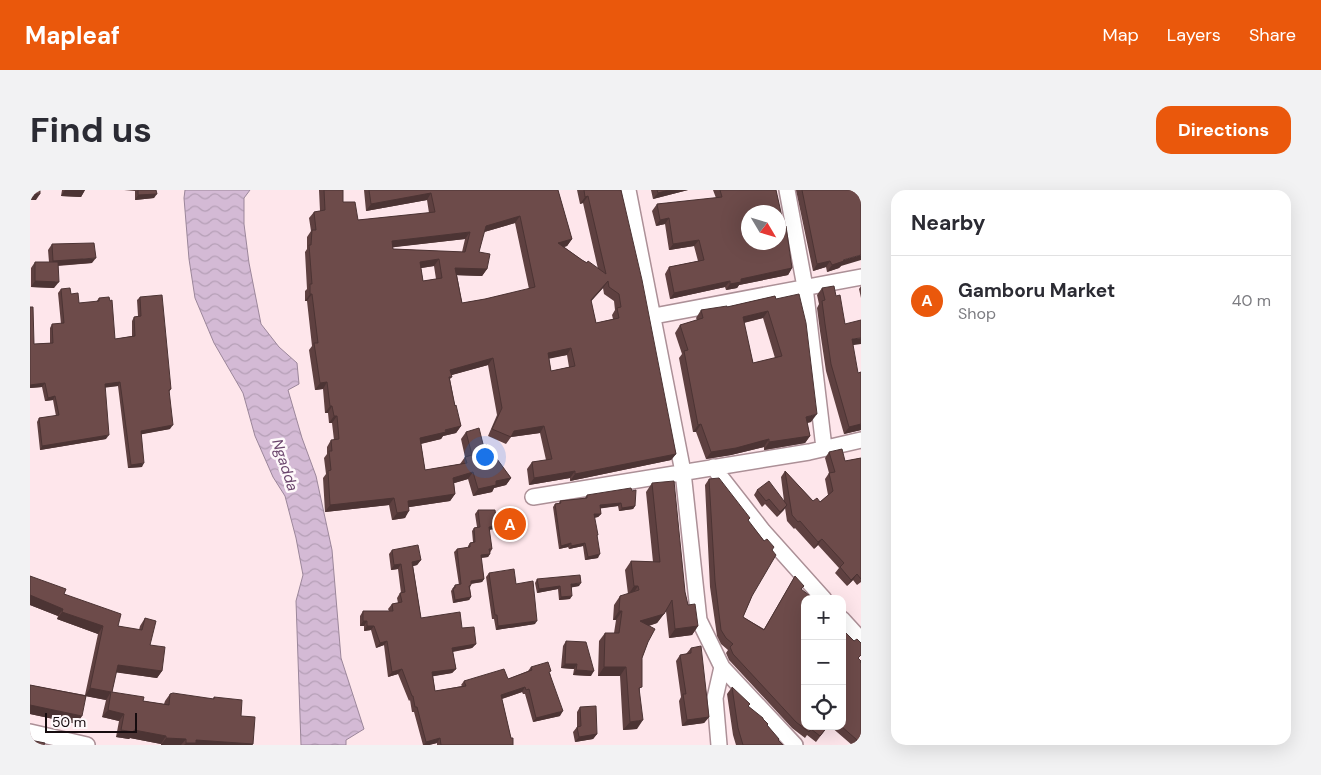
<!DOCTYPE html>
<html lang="en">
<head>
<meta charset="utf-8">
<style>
  :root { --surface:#fff; --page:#f2f2f3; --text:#2b2b33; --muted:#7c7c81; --line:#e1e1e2; --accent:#ea580c }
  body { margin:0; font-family:"DM Sans",sans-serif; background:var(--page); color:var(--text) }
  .controls { position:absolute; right:15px; bottom:15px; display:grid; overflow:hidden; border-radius:10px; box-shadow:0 5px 20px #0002 }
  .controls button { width:45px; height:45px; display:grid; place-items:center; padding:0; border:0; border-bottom:1px solid var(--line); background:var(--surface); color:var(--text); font:25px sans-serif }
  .compass { position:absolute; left:711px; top:15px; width:45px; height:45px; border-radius:50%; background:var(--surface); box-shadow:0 5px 20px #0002; rotate:128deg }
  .scale { position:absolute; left:15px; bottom:12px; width:92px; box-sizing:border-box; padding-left:5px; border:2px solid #160c0f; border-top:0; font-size:14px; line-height:18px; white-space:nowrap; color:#160c0f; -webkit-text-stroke:4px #fef8fa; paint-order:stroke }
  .you { position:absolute; left:454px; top:266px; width:18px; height:18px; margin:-12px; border:4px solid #fff; border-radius:50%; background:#1a73e8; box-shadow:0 0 0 8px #1a73e833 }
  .badge { display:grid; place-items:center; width:32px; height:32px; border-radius:50%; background:var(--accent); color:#fff; font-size:16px; font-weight:700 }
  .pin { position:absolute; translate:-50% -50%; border:2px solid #fff; box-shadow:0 1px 5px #0006 }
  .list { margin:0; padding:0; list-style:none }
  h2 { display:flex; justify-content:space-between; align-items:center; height:65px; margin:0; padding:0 20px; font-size:21px }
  h2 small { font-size:16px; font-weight:400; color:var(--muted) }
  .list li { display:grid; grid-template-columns:32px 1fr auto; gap:15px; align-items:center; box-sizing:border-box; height:90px; padding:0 20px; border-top:1px solid var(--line) }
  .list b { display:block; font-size:19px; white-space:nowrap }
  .list p { margin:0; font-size:16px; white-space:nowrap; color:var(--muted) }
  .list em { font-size:16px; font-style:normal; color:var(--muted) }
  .icon { flex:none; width:28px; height:28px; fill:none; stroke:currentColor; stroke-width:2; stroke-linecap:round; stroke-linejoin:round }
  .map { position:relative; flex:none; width:831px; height:555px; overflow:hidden; border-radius:15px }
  header { display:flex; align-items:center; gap:30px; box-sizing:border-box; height:70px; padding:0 25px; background:var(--accent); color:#fff }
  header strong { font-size:24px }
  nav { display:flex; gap:28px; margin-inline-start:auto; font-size:18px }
  .intro { display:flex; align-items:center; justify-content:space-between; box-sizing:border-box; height:120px; padding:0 30px }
  h1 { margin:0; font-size:35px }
  .button { padding:12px 22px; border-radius:15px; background:var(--accent); color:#fff; font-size:18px; font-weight:700 }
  main { display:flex; gap:30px; padding:0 30px }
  aside { flex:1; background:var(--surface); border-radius:15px; box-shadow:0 5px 20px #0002 }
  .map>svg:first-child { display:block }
  .water { fill:url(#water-waves); stroke:#9b869a }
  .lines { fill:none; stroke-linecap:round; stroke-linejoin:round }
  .street-casing { stroke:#ac9097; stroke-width:18 }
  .street { stroke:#fff; stroke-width:15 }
  .wall { fill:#5e4040; fill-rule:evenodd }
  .shaded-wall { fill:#4c3434 }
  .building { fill:#6d4b4a; stroke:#4c3434; fill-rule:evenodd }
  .labels { text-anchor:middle; stroke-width:5; stroke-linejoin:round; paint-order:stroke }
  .water-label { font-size:15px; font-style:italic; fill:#6b466d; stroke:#fef8fa }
</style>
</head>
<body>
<header>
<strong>Mapleaf</strong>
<nav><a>Map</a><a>Layers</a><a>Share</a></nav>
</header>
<div class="intro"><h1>Find us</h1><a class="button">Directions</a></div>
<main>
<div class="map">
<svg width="831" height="555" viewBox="0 0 831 555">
  <defs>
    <pattern id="water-waves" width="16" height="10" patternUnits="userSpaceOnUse" patternTransform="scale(1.25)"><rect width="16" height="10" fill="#d4bad5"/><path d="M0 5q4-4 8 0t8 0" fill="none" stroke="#b59fb6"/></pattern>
  </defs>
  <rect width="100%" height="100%" fill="#fee6eb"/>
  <path class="water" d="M155 0H220L214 8V34L219 73 231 134 249 157 267 173 269 194 258 200 272 248 286 286 302 360 311 468 334 539 316 550V555H271L266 411 273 385 266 348 255 306 243 287 225 246 213 203 184 153 165 108 159 69 154 8Z"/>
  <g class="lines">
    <defs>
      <path id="street" d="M598 0 653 282 669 430 692 477 765 555
        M757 0 775 97 794 258
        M624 126 831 87
        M683 277 733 341 794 409
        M503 307 779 262 831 250
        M812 429 831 450
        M0 542 57 555
        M689 555 685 508 692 477"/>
    </defs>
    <use href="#street" class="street-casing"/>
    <use href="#street" class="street"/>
  </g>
  <path class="wall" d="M32 0H55L51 7 31 6Z
    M94 0H126L124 8 105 10V1Z
    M289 0H313V12L328 30 399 23 397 10 336 21 334 0H528L542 49 537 56 534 57 552 70 568 79 553 13 550 14 547 0H591L646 264 641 270 540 291V288L499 295 497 279 502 272 516 270 510 243 481 247 476 254 458 246 467 225 458 175 421 185 422 187 420 189 425 216 431 236 426 243 413 246 411 249 391 254 395 280 430 274 435 267 431 249 436 242 454 257 456 254 481 288 476 295 464 298 462 302 443 306 438 289 424 293 425 304 420 311 379 317 375 328 362 330 359 315 295 322 293 288 296 284 294 268 297 264V257L301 250H304L302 233H299L298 223H295L293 199 285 200 279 160 282 156 277 111H275V101L277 99 275 62 277 59V47L281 41 279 28 284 22 290 21ZM485 33 499 99 455 109 432 113 427 85 452 86 457 79 449 62 454 42ZM435 49 432 62 363 59V57ZM404 76 406 89 393 91 391 78ZM573 98 574 104 584 111 585 120 582 125 583 129 566 133 561 111ZM537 165 539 177 521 181 519 168Z
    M621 0H658L623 9Z
    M683 0H746L762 78 758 85 709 95 707 98 696 100 695 97 640 109 635 84 639 77 668 71 664 56 639 60 635 34 626 36 622 21 627 14 686 8Z
    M766 0H831L811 76 809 78 797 82 796 77 783 81Z
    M22 54 62 73 28 76 24 98 1 97V78L5 72H19L18 60Z
    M831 96V108L829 99Z
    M792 98 815 134 823 155 831 240 814 244 796 181 790 141 787 118 789 114 787 105Z
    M31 99 41 104 49 113 66 112 69 108 85 149 102 146V131L104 127 108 126 107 110 110 107 141 199 139 202 140 239 111 244 112 277 98 278 88 196 75 197 76 249 10 260 7 232 9 228 26 226 23 210 15 211 12 197 0 198V117L4 154 20 153V138L22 134H31L28 103Z
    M745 106 781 232 777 233 780 246 775 253 734 260V257L701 265 676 269 666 242H663L649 168 652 164 645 143 650 135 667 130 666 128 671 120 697 117ZM733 128 745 168 723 173 714 133Z
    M799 262 815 271 831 268V392L827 395 823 390 817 396 805 383 809 378 788 355 784 359 765 338 764 339 757 331 755 318 747 327 735 314 732 317 724 305 727 300 754 311 751 287 755 281 783 311 790 312 798 305 795 289 799 283 795 268Z
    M679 289 718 331 742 360 713 427 734 439 765 386 771 399 775 536H798L786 552 777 545 775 548 762 538 699 470 696 463 698 460 691 454 687 446 680 397 675 295Z
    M622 293 655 402 658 415 668 436 662 445 639 448 636 421 627 433 619 436 618 452 612 468 607 539 593 540 590 486H568L569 451 575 443H584L586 430H583L584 415 590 406 598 404 595 380 601 371 623 372 616 302Z
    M557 305 605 316 603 319 589 321 588 316 570 318 571 324 568 327 564 328 567 347 568 368 555 370 553 356 539 359 538 357 529 359 523 317 525 314 529 313 530 311 555 308Z
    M448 320 464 339 459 340 462 359 458 367 451 368 454 389 452 392 441 394 440 398 441 407 439 410 423 413 421 401 425 395H429L424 362 427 359 438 358V356L440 353 443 352 442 341 444 338 447 337 445 324Z
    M362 360 391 370 387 375 383 376 391 428 432 438 446 454 442 458 423 462 426 479 422 483 403 486 405 501 432 496 431 495 434 491 478 489 498 481 501 477 520 483 530 526 503 532 495 504H493L492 502 472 509 481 548 483 555H407V553L399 555H393L384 522H382L380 510 379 511 368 484 358 487 354 455 346 458 341 440 334 441V436H330V426L333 421H359L358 419 362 414 368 413 367 408 370 403H371L368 379 361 380 359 364Z
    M459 383 486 394 505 434 466 440 464 429H462L456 387Z
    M0 386 34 404 88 436 109 440 110 436 115 428 120 455 132 481 127 488 86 482 82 502 113 511 134 514 135 511 140 504 183 509 184 507 211 526 223 554 222 555H131V554L100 548 99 549 86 547 89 531 72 527 76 510 56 506 47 534 0 524V495L55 505 68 444 27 429 28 426 0 415Z
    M507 389 549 396 542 397 540 409 529 410 528 399 507 403 505 393Z
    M536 451 561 486 543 485 544 479 531 478 533 456Z
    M661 458 679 527 674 533 652 536 649 511 651 507 646 471 650 465 656 464Z
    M829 469 830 472 831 555H822L800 536H812Z
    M702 497 718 516 733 529 748 550 753 555H706L703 545 697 504Z
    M550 517 567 544 563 549 545 552 543 542 547 537V522Z"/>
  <path class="shaded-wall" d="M35 0H55L51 7 31 6Z
    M639 0H658L623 9 628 3Z
    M401 3 397 10 336 21 341 14Z
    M0 4H10L6 10H0Z
    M127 4 124 8 105 10 108 5Z
    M558 6 553 13 550 14 555 7Z
    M490 26 485 33 451 43 456 36Z
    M639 28 635 34 626 36 630 30Z
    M440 42 435 49 357 58 362 51Z
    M542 49 537 56 523 60 528 53Z
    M669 50 664 56 639 60 643 54Z
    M831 65V70L811 76 809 78 797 82 802 75 813 70Z
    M66 68 62 73 19 76 23 71Z
    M409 69 404 76 385 79 390 72Z
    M800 71 796 77 783 81 787 74Z
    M425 78 457 79 452 86 420 85Z
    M762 78 758 85 709 95 707 98 696 100 700 94 711 89Z
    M5 91 29 92 24 98 1 97Z
    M578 91 573 98 556 117 561 110Z
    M700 91 695 97 640 109 644 103Z
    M280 104H282L277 111H275Z
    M738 121 733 128 708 134 713 127Z
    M831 148V154L817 156 822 149Z
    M541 158 537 165 513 170 518 163Z
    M463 168 458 175 415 187 420 180Z
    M90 192 88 196 73 198 75 194Z
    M297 192 293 199 285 200 290 193Z
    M15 193 12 197 0 198V195Z
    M25 206 23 210 15 211 18 208Z
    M300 216H302L298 223H295Z
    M787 224 781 232 771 234 776 227Z
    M304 226H307L302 233H299Z
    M671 234 666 242H663L668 235Z
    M831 234V240L814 244 819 237Z
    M143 235 140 239 108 245 111 241Z
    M431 236 426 243 413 246 411 249 385 255 390 248Z
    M514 236 510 243 481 247 484 241Z
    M79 245 76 249 10 260 12 256Z
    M780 246 775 253 734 260 739 252Z
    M739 249 734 257 701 265 676 269 681 262Z
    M646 264 641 270 540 291 545 284Z
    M114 273 112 277 98 278 101 275Z
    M545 281 540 288 499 295 504 288Z
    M443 282 438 289 418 295 423 288Z
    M481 288 476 295 464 298 462 302 443 306 448 299 466 291Z
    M425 304 420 311 373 318 378 311Z
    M364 308 359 315 295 322 300 315Z
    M591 313 588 316 567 319 570 315Z
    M757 315 754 320 747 327 750 322Z
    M605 316 603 319 589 321 592 318Z
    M379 321 375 328 362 330 367 323Z
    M564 324H571L568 327 561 328Z
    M467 336 464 339 456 340 459 337Z
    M792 349 788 355 784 359 788 352Z
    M541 353 538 357 529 359 531 356Z
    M555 353 553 356 539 359 541 356Z
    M460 364 458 367 448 368 451 365Z
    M570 364 568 368 555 370 558 367Z
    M391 370 387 375 379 377 382 372Z
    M371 374 368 379 361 380 364 375Z
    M827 384 823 390 817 396 821 390Z
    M454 389 452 392 438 394 441 391Z
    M551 393 549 396 539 398 541 394Z
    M530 396 528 399 507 403 509 399Z
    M604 396H608L602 405H598Z
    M0 405 33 419 28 426 0 415Z
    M542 406 540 409 529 410 531 407Z
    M441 407 439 410 423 413 425 410Z
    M589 421H592L586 430H583Z
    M32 422 73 436 68 444 27 429Z
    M634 424 627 433 604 440 610 431Z
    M333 431H337L334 436H330Z
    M507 431 505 434 466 440 468 436Z
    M337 436H344L341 440 334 441Z
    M668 436 662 445 639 448 645 439Z
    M357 451 354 455 346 458 350 453Z
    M446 454 442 458 419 462 422 458Z
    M535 474H547L544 479 531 478Z
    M88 475 132 481 127 488 83 482Z
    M574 477H596L590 486H568Z
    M372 479 368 484 358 487 362 482Z
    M426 479 422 483 399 487 402 482Z
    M546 480 564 481 561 486 543 485Z
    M495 497 492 502 468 510 471 505Z
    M60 498 81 502 76 510 55 506Z
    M0 515 52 526 47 534 0 524Z
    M78 520 94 524 89 531 72 527Z
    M533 521 530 526 503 532 506 528Z
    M679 527 674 533 652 536 657 530Z
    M613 530 607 539 593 540 600 532Z
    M91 540H104L136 546 131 554 100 548 99 549 86 547Z
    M567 544 563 549 545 552 549 547Z
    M136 548 156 549 151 555H131Z
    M410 548 407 553 399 555H394L396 552Z
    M166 550 223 554 222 555H154L156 553Z"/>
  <path class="building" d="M0 0H10V4H0Z
    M108 0H126L127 4 108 5Z
    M294 0H313V12H325L328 30 405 22 401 3 341 14 339 0H528L542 49 528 53 552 70 557 73 558 71 576 84 558 6 555 7 554 0H591L612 90 646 264 545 284V281L504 288 502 272 522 269 514 236 484 241 481 247 462 239 472 218 463 168 420 180 422 187H419L425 216 426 215 431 236 415 240 416 242 390 248 395 280 437 273 435 267 442 265 436 242 449 238 454 258 456 254 481 288 466 291V295L448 299 443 282 423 288 425 304 378 311 379 321 367 323 364 308 300 315 298 281 301 280 299 261H302L301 250 309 249 307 226H304L302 216H300L297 192 290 193 284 153H288L282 104H280V94H282L279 55H281L282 40H286L284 22 295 20ZM490 26 505 97 455 109 432 113 425 78 457 79 460 64 449 62 456 36ZM440 42 435 62 363 59 362 51ZM409 69 412 88 393 91 390 72ZM578 91 579 97 589 104 591 117 587 118 589 128 566 133 561 110ZM541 158 545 176 521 181 518 163Z
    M627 0H639L628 3Z
    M690 0H746L754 36H756L762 78 711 89V92L700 94V91L644 103 639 77 674 70 669 50 643 54 639 28 630 30 627 14 692 7ZM718 22H748V52H718Z
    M772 0H831V65L813 70 814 71 802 75 800 71 787 74Z
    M64 53 66 68 23 71 22 54Z
    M5 72H28L29 92 5 91Z
    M804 96 806 106 810 105 815 134 831 130V148L822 149 828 183 831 182V234L819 237 801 174 795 134 792 111 795 110 792 98Z
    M40 98 41 104 48 103 49 113 69 111V108L79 107 80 111 82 110 85 149 105 146 104 127 111 126 110 107 132 105 141 199 139 200 143 235 111 241 114 273 101 275 90 192 75 194 79 245 12 256 9 228 29 225 25 206 18 208 15 193 0 195V117H3L4 154 23 153 22 134 34 133 31 99Z
    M769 104 776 133 787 224 776 227 780 246 739 252V249L706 258 681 262 671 234 668 235 654 161 658 160 650 135 673 128 671 120 697 116V117L745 106 746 109ZM738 121 752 166 723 173 713 127Z
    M812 259 815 271 831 268V389L827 384 821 390 810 377 814 373 792 349 788 352 770 331 768 332 762 325 755 281 783 311 787 308 790 312 803 301 799 283 805 282 799 262Z
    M689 288 720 328 718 330 734 351 737 349 744 357 742 360 746 365 722 406 713 427 734 440 765 386 774 396 771 399 784 409H775V536H798L790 546 781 539 779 542 766 532 703 464 700 457 703 454 696 448 691 440 685 391 679 289Z
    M644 291 655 402 658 415 665 414 668 436 645 439 642 410 634 424 610 431 625 439 618 452 612 468V497L609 498 613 530 600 532 596 477H574L575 443H589L592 421H589L590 406 609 400 608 396H604L601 371 630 372 622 293Z
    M739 291 757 315 750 322 739 309 736 311 727 300Z
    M601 298 602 301 606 300 605 316 592 318 591 313 570 315 571 324H564L568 345H567L570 364 558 367 555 353 541 356V353L531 356 525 314 531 313 530 311 557 308V305Z
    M448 320H465L467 336 459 337 462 359H459L460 364 451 365 454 389 441 391V395L439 396 441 407 425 410 423 398H425V395L431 394 427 359 440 357V353L445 352 444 338 450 337Z
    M388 355 391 370 382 372 391 428 430 422 432 438 444 437 446 454 422 458 426 479 402 482 405 501 436 496 434 491 474 479 478 489 502 480 501 477 518 472 521 481 519 482 533 521 506 528 499 499 496 500 495 497 471 505 481 548H483V555H411L410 548 396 552 387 517H385L383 506H382L372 479 362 482 357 451 350 453 344 436H337V431H333V421H363L362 414 372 412 370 403 375 402 371 374 364 375 362 360Z
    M484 379 486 394 503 391 507 431 468 436 467 425H465L459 383Z
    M550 385 551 393 541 394 542 406 531 407 530 396 509 399 507 389Z
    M0 386 36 399 34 404 91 424 88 436 112 440 115 428 126 431 120 455 135 457 132 481 88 475 82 502 114 507 113 511 139 515 140 504 143 503 184 509V507L212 510 211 526 225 527 223 554 166 550V553H156V549L136 548V546L104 540V542L91 540 94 524 78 520 81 502 60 498 73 436 32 422 33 419 0 405Z
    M812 439 824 451 827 449 831 453V465L828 468 831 471 830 472 831 473V555H823L827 550 811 536H812Z
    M536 451 556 452 564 481 546 480 547 474H535Z
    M671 456 679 527 657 530 653 504H656L650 465 661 463V458Z
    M0 495 56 506 52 526 0 515Z
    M702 497 720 514 718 516 733 528V529L738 534 737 535 749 549 748 550 753 555H713L708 538Z
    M566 516 567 544 549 547 547 537 551 536 550 517Z
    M0 550 15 553 14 555H0Z"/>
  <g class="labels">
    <g class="water-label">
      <text transform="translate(255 275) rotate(72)" y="5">Ngadda</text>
    </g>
  </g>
</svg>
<div class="controls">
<button>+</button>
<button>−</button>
<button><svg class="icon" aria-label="locate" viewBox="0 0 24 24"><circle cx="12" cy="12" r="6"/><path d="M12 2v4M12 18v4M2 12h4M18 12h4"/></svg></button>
</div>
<svg class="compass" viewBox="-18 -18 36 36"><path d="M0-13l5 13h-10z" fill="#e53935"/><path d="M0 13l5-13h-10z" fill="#7c7c81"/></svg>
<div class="scale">50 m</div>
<div class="you"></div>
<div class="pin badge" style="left:480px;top:334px">A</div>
</div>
<aside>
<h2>Nearby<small></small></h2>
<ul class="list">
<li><span class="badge">A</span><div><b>Gamboru Market</b><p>Shop</p></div><em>40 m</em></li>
</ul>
</aside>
</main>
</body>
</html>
